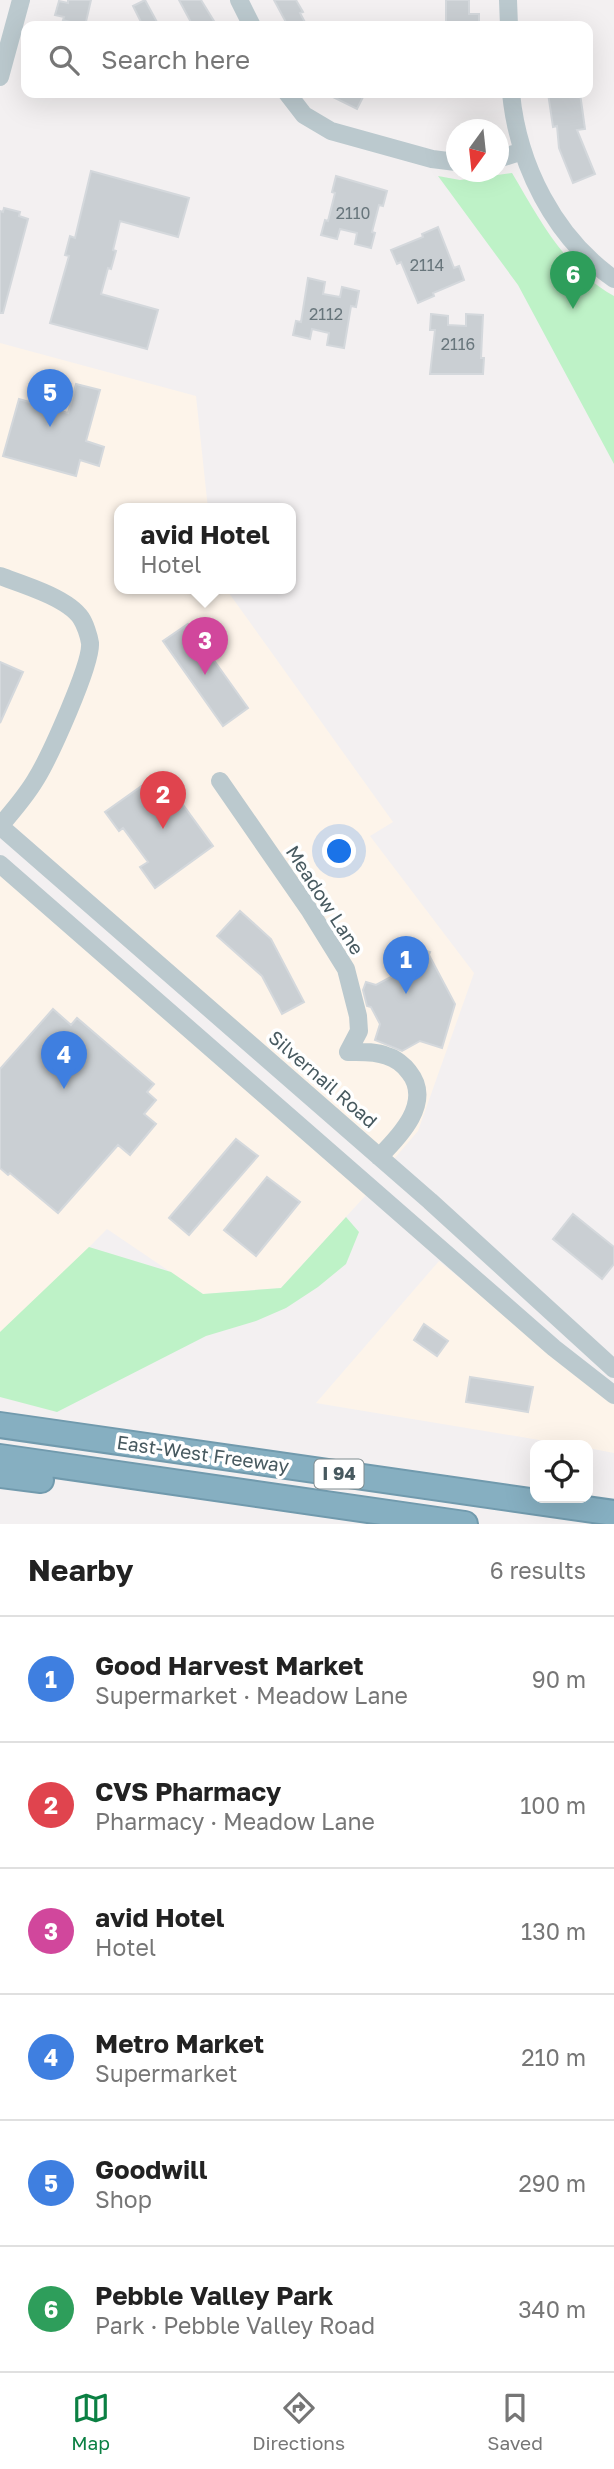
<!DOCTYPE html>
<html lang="en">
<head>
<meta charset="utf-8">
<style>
  :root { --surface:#fff; --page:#f2f2f2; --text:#222; --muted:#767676; --line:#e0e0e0; --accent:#0b8043 }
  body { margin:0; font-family:"Golos Text",sans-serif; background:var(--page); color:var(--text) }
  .controls { position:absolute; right:21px; bottom:21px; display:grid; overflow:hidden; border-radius:14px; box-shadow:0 7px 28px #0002 }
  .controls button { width:63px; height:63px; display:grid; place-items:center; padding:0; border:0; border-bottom:2px solid var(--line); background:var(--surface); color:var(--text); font:35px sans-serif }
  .compass { position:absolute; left:446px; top:119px; width:63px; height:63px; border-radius:50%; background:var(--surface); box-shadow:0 7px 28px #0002; rotate:195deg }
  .you { position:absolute; left:340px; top:852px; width:24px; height:24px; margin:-18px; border:5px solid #fff; border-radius:50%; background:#1a73e8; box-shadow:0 0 0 10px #1a73e833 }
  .badge { display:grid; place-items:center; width:46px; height:46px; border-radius:50%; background:var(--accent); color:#fff; font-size:23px; font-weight:700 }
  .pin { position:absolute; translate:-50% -58px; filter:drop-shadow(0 2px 4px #0008) }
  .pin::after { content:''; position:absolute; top:37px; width:24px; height:21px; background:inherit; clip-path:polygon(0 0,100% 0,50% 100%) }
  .popup { position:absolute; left:114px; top:503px; width:182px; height:91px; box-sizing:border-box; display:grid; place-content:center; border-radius:14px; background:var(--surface); filter:drop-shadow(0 2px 5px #0005); font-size:23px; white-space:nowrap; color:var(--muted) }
  .popup b { font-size:26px; color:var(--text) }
  .popup::after { content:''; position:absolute; left:50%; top:100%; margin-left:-14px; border:14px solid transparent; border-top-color:var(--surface) }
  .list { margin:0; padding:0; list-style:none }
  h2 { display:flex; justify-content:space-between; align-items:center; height:91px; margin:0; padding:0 28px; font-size:30px }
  h2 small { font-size:23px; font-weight:400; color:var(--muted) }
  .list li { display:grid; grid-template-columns:46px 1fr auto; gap:21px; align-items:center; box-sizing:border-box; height:126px; padding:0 28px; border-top:2px solid var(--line) }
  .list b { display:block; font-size:26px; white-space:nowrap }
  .list p { margin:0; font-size:23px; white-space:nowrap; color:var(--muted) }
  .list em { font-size:23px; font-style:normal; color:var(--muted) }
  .icon { flex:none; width:38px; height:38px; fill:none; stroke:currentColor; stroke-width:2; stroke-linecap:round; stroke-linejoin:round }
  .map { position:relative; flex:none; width:614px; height:1524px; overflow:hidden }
  .search { position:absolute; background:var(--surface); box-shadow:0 7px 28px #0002; left:21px; right:21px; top:21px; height:77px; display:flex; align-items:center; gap:18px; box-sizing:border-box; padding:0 24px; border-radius:14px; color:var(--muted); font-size:26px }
  .sheet { height:847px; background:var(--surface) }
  nav { display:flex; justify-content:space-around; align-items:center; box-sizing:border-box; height:98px; border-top:2px solid var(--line); background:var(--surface); font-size:19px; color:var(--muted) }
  nav a { display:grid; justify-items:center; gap:4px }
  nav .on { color:var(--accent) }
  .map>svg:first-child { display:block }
  .commercial { fill:#fdf4ea }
  .green { fill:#bef2c7 }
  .building { fill:#cacfd3; stroke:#d4d8dc; stroke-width:2 }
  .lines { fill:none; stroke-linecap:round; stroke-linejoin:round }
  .highway-casing { stroke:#719aad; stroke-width:28 }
  .minor { stroke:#bbc9ce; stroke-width:18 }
  .highway { stroke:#86afc1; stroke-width:24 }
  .labels { text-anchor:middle; stroke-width:7; stroke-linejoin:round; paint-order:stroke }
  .number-label { font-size:16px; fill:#68767c }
  .shield { fill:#fff; stroke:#7e8b8f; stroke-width:2 }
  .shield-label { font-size:18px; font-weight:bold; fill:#47595f }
  .street-label { font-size:19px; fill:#47595f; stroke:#fff }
</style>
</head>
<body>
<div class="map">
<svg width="614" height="1524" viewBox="0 0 614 1524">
  <rect width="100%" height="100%" fill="#f3f0f1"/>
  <path class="commercial" d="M0 343 196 396 208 509H119V589H226L393 822 370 836 474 973 418 1131 394 1159 0 814Z
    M0 873 366 1195 281 1288 203 1294 107 1229 0 1337Z
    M439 1261 614 1405V1453L588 1448V1445H569L316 1403Z"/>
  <path class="green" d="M512 173C540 220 564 268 614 296V464L518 285 438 176 460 180Z
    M346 1217 359 1232 346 1264 318 1287 286 1308 256 1321 206 1336 57 1412 0 1397V1332L89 1247 171 1272 203 1294 281 1288Z"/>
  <path class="building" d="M68 0H91L85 26 63 20 64 17 55 15 59 1 68 3Z
    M145 0 157 22 150 26H143L133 6Z
    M179 0H201L217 26H193Z
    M274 0H296L303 12 300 13 307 26H288Z
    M446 0H469V14H479V26H446Z
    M325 93H365L357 109Z
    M548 93H580L585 129 577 130 595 174 573 183 559 148 557 126 553 127Z
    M91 171 189 198 178 237 120 221 113 250 116 251 111 269 108 268 101 294 158 310 147 349 50 323 69 256 65 255 70 236 75 238Z
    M336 176 387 191 383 206 379 205 372 232 375 233 371 248 355 244 357 233 340 229 337 239 321 235 325 220 328 221 335 193 332 192Z
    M4 208 20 212 19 216 28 219 3 313H0V211L3 212Z
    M438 227 454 268 459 266 464 280 433 293 434 296 418 303 401 262 397 264 391 250 423 237 422 234Z
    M308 278 325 282 323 294 340 297 342 287 359 291 356 307 351 306 344 348 327 345 329 333 312 329 310 339 293 335 296 321 301 322Z
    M431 314 448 316V325L466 326V314L483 315 481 358H484L483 374H430L435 330H430Z
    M76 384 100 390 86 441 104 447 99 466 80 460 76 476 3 456 19 399 68 413Z
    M188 624 248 708 223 726 163 641Z
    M0 662 23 672 0 723Z
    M160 773 213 846 155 888 140 867 148 862 123 828 119 831 105 812Z
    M240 911 271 939 304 1002 282 1014 262 976 217 936Z
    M421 950 430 952 429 955 455 1004 442 1048 420 1041 402 1051 375 1040 380 1024 371 1007 367 1006 363 990 366 982 376 985 406 969 401 960Z
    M53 1009 71 1025 77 1018 154 1084 147 1092 156 1100 144 1114 156 1124 130 1155 118 1145 58 1213 10 1173 8 1175 0 1168V1069Z
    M236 1139 258 1156 189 1235 169 1218Z
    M267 1177 300 1202 256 1256 224 1230Z
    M573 1214 614 1247V1264L602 1279 553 1239Z
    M424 1324 448 1341 437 1356 414 1340Z
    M470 1377 533 1387 528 1412 466 1402Z"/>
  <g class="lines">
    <defs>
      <path id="highway" d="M0 1425 614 1513
        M0 1457 465 1524
        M0 1475 41 1480"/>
    </defs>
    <use href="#highway" class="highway-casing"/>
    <path class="minor" d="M239 0 252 26
      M508 0 509 26
      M0 77 21 0
      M287 93 304 115 331 131 432 159 456 162
      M511 93C518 165 554 237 614 279
      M498 159 523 151
      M0 576C22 584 68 598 81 618 85 624 89 636 90 643 92 664 49 758 36 779 26 796 13 811 0 826
      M220 781 310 911 346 969 358 1016 359 1031 348 1052C360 1052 375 1051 387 1056 395 1058 404 1065 409 1072 433 1102 400 1136 379 1157
      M0 826 430 1201 614 1369
      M0 864 554 1348 614 1395"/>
    <use href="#highway" class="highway"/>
  </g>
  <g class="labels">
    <g class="number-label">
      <text x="353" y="219">2110</text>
      <text x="427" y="271">2114</text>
      <text x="326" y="320">2112</text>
      <text x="458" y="350">2116</text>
    </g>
    <rect class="shield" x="314.5" y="1459.5" width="49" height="29" rx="5"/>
    <g class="shield-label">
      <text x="339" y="1480">I 94</text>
    </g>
    <g class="street-label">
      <text transform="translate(325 900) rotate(57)" y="7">Meadow Lane</text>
      <text transform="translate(323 1079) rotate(41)" y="7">Silvernail Road</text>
      <text transform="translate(203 1454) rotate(8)" y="7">East-West Freeway</text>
    </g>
  </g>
</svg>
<div class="controls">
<button><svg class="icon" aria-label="locate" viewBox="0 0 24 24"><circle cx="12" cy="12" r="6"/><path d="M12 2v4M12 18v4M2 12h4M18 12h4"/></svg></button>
</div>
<svg class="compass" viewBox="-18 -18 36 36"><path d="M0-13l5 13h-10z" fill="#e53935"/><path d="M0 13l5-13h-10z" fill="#767676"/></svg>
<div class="you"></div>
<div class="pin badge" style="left:406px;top:994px;background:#3f7fe0">1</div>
<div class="pin badge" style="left:163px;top:829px;background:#e0444e">2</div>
<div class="pin badge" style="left:205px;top:675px;background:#d1479c">3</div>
<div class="popup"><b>avid Hotel</b>Hotel</div>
<div class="pin badge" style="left:64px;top:1089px;background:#3f7fe0">4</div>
<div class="pin badge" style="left:50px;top:427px;background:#3f7fe0">5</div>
<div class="pin badge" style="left:573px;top:309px;background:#2e9e5b">6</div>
<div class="search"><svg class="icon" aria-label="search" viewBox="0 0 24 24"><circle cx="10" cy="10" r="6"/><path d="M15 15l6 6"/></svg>Search here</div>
</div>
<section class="sheet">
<h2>Nearby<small>6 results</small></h2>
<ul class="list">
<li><span class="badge" style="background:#3f7fe0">1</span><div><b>Good Harvest Market</b><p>Supermarket · Meadow Lane</p></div><em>90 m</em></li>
<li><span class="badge" style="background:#e0444e">2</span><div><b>CVS Pharmacy</b><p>Pharmacy · Meadow Lane</p></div><em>100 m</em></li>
<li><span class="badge" style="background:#d1479c">3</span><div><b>avid Hotel</b><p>Hotel</p></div><em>130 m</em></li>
<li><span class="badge" style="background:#3f7fe0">4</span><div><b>Metro Market</b><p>Supermarket</p></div><em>210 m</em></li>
<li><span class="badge" style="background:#3f7fe0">5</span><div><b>Goodwill</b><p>Shop</p></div><em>290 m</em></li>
<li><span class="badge" style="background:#2e9e5b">6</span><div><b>Pebble Valley Park</b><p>Park · Pebble Valley Road</p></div><em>340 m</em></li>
</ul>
</section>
<nav>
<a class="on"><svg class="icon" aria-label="map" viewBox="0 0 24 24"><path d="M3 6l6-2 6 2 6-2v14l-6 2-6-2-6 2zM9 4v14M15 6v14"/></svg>Map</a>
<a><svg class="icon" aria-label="directions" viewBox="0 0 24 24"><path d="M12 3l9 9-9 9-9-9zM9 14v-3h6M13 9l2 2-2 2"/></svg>Directions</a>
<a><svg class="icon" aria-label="saved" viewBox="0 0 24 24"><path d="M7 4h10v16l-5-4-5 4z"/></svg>Saved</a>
</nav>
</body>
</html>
